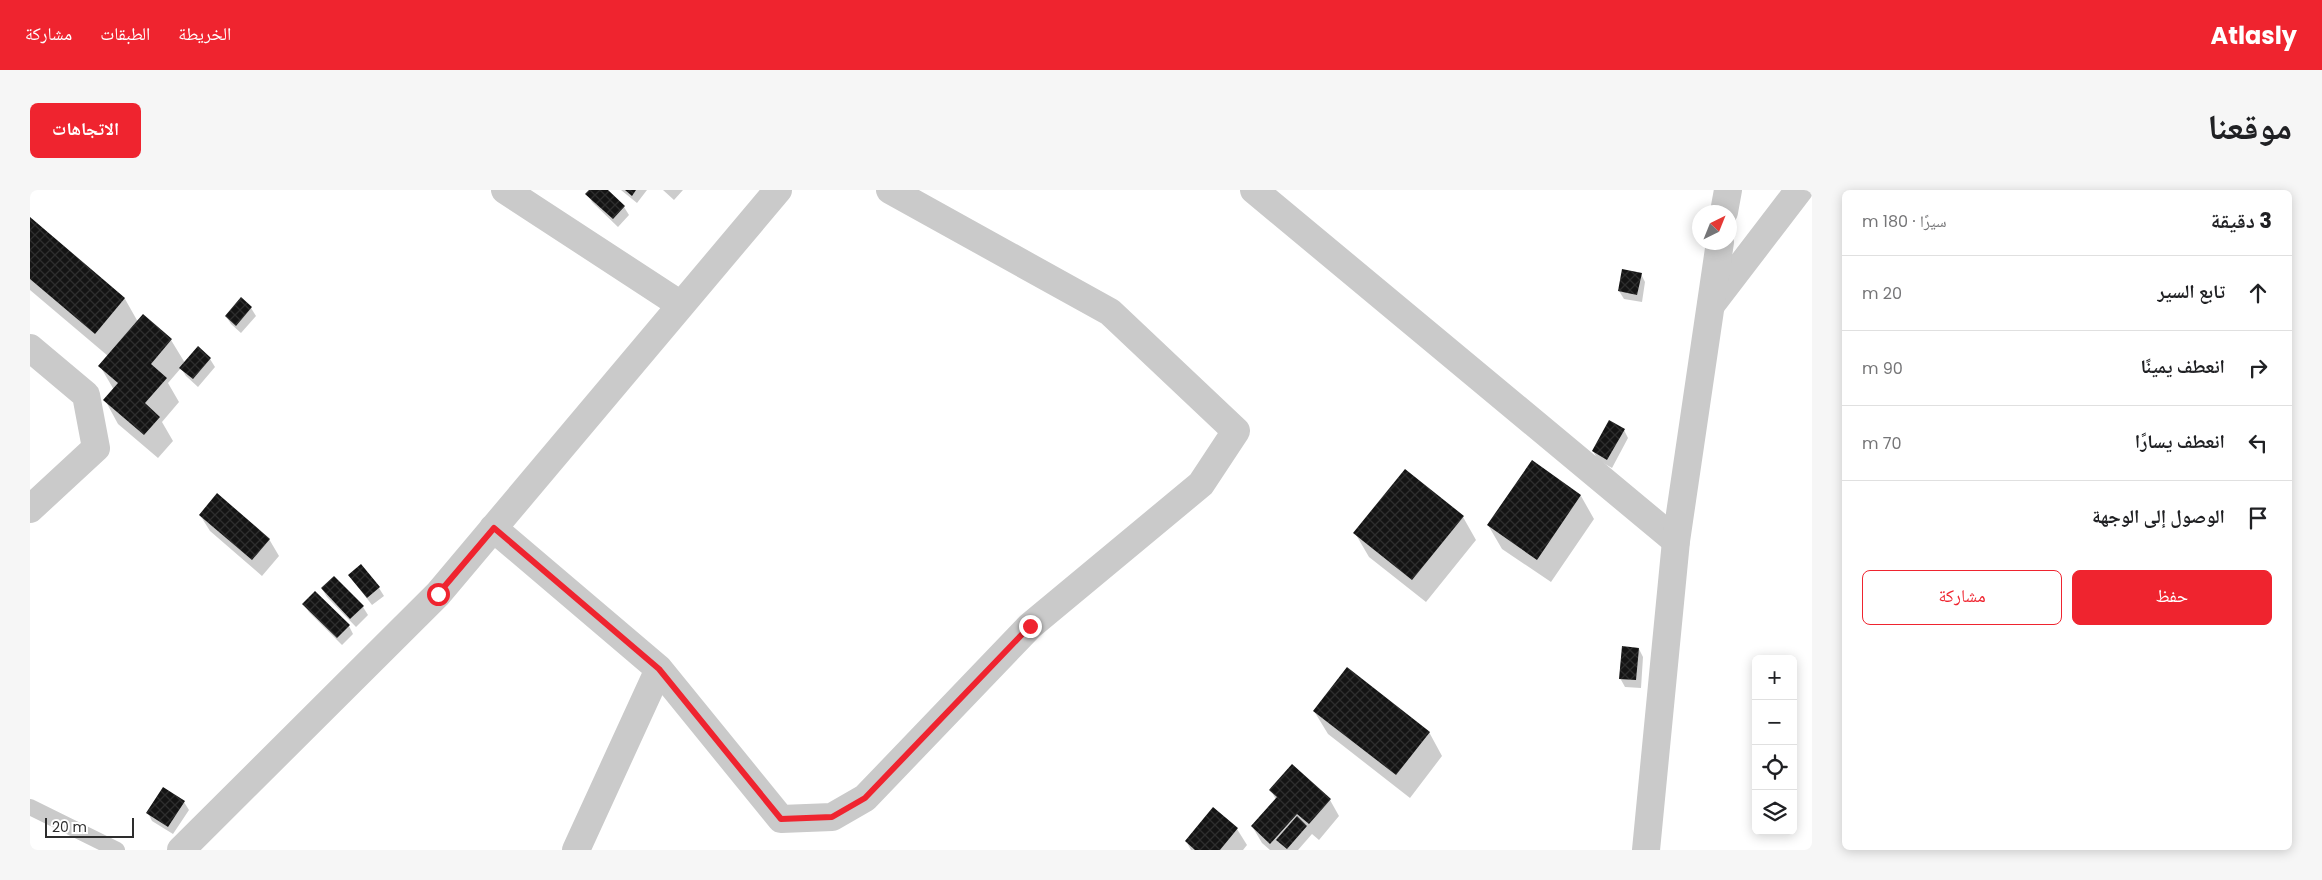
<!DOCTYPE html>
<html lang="ar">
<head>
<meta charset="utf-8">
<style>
  :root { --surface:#fff; --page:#f6f6f6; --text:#202124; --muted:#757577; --line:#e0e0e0; --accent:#ef242f }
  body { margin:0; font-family:Poppins,"Noto Naskh Arabic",sans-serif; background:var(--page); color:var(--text); direction:rtl }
  .controls { position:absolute; right:15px; bottom:15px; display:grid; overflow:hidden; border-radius:8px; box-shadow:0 2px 12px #0003 }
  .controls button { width:45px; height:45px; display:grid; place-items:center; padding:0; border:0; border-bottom:1px solid var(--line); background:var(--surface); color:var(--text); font:25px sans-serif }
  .compass { position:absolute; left:1662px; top:15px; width:45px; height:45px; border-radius:50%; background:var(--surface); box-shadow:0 2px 12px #0003; rotate:43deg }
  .scale { position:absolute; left:15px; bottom:12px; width:89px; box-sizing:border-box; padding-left:5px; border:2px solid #2d2d2d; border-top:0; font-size:14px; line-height:18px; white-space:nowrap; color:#2d2d2d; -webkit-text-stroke:4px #fff; paint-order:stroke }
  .stop { position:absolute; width:15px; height:15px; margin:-11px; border:4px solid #ef242f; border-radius:50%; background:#fff }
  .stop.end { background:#ef242f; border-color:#fff; box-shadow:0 1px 5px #0008 }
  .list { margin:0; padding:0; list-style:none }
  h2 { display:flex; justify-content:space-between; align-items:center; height:65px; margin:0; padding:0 20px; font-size:21px }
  h2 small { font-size:16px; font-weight:400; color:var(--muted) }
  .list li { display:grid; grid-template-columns:32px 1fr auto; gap:15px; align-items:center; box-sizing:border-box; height:75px; padding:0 20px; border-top:1px solid var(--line) }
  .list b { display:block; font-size:19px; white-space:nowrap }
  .list em { font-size:16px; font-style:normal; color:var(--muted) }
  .actions { display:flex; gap:10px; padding:15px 20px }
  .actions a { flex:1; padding:11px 0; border:1px solid var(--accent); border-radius:8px; text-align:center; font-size:18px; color:var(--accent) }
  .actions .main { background:var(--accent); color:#fff }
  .icon { flex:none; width:28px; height:28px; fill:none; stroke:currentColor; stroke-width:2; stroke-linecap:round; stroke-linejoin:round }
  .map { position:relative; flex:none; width:1782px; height:660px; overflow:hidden; direction:ltr; border-radius:8px }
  header { display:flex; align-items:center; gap:30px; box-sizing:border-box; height:70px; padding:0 25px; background:var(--accent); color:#fff }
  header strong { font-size:24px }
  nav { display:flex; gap:28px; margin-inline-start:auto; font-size:18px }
  .intro { display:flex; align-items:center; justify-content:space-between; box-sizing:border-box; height:120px; padding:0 30px }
  h1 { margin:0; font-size:35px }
  .button { padding:12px 22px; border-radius:8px; background:var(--accent); color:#fff; font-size:18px; font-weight:700 }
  main { display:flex; gap:30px; padding:0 30px }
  aside { flex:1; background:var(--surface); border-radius:8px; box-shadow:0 2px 12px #0003 }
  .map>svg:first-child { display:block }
  .shadow { fill:#0003 }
  .building { fill:url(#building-cross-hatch) }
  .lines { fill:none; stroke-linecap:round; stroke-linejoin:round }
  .service { stroke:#cacaca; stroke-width:16 }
  .minor { stroke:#cacaca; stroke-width:28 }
  .tertiary { stroke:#cacaca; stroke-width:28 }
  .route { stroke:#ef242f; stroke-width:6 }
</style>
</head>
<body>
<header>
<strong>Atlasly</strong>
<nav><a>الخريطة</a><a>الطبقات</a><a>مشاركة</a></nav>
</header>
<div class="intro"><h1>موقعنا</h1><a class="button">الاتجاهات</a></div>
<main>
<aside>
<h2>3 دقيقة<small>سيرًا · 180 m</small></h2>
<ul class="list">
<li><svg class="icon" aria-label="ahead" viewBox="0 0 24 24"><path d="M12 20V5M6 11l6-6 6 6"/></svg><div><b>تابع السير</b></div><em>20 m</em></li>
<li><svg class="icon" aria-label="right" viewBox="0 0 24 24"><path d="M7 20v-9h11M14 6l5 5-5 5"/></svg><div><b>انعطف يمينًا</b></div><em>90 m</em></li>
<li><svg class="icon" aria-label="left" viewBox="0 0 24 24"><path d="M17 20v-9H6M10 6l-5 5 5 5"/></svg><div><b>انعطف يسارًا</b></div><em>70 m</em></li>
<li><svg class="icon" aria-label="arrive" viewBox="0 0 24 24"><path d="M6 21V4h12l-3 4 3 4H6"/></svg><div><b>الوصول إلى الوجهة</b></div></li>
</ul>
<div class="actions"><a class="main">حفظ</a><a>مشاركة</a></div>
</aside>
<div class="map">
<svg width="1782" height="660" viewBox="0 0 1782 660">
  <defs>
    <pattern id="building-cross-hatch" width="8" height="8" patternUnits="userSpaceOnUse" patternTransform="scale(1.25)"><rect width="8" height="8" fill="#141414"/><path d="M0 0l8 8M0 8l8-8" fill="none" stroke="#2e2e2e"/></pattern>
  </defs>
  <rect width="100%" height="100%" fill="#fff"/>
  <path class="shadow" d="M561 0H576L594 17 599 25 588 37 562 12 557 4Z
    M591 0H617L607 13Z
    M633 0H653L644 10Z
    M0 28 95 109 108 132 113 126 141 150 155 173 180 169 185 177 168 197 156 186 151 178 138 193 149 212 132 232 143 251 128 268 88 234 75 210 84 200 70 176 78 166 0 100Z
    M1611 84 1615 92 1612 112 1594 109 1589 101Z
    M221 118 226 126 211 143 201 134 196 126Z
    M1594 240 1598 248 1582 278 1568 270 1563 261Z
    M1551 306 1564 329 1521 392 1472 359 1458 335Z
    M170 325 239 349 249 366 232 386 180 341Z
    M1433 327 1446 350 1396 412 1339 367 1325 343Z
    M319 385 349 398 354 406 342 415Z
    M304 387 333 417 338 425 326 437 297 407 292 399Z
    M274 414 319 436 323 444 312 455 279 422Z
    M1609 459 1613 467 1611 498 1595 497 1590 488Z
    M1284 521 1399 542 1412 566 1380 608 1298 544Z
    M1241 600 1300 610 1309 626 1289 650 1282 644 1268 660H1240L1232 653 1222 636 1246 610Z
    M154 612 159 620 143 644 122 631 118 623Z
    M1207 639 1217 655 1213 660H1161L1156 651Z"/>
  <path class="building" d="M559 0H578L595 16 583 29 555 4Z
    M595 0H606L602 6Z
    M0 27 95 108 65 144 0 89Z
    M1592 79 1612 83 1607 105 1588 101Z
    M211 107 222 117 206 136 195 126Z
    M113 124 142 149 121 174 137 188 115 213 130 227 114 245 73 210 88 193 68 176Z
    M168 156 181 168 163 189 149 178Z
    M1579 230 1595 239 1577 270 1562 261Z
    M1502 270 1551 305 1507 370 1457 335Z
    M1375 279 1434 326 1382 390 1323 343Z
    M187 303 240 349 222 370 169 325Z
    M331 374 350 397 337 408 318 385Z
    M304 386 334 416 320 429 291 398Z
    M285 401 320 435 307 448 272 414Z
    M1592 456 1609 458 1606 490 1589 489Z
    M1317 477 1400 542 1366 585 1283 521Z
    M1262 574 1301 609 1279 634 1267 624 1240 654 1221 636 1247 607 1239 600Z
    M133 597 155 611 138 637 116 623Z
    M1183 617 1208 638 1190 660H1165L1155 651Z
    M1267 626 1277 636 1257 659 1246 650Z"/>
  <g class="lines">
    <path class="service" d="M0 617 87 660"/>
    <path class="minor" d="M475 0 651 115
      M1224 0 1646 351
      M1681 115 1769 0
      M0 158 56 205 66 258 0 319
      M463 338 629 479 751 629 802 627 835 608 1000 436 1171 294 1206 241 1080 122 860 0
      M151 660 408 404 748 0
      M546 660 629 479"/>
    <path class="tertiary" d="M1694 22 1698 0
      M1616 660 1646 351 1690 52"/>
  </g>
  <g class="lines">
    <path class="route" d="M408 404 464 338 629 479 751 629 802 627 835 608 1000 436"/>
  </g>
</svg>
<div class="controls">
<button>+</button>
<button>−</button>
<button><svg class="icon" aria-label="locate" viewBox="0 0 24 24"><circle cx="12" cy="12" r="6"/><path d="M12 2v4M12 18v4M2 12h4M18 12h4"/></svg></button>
<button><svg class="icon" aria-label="layers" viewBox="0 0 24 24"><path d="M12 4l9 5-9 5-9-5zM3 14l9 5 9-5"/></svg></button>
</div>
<svg class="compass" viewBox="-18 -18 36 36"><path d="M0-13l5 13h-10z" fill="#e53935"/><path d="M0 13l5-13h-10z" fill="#757577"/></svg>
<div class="scale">20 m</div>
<div class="stop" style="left:408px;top:404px"></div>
<div class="stop end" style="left:1000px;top:436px"></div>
</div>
</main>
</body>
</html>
